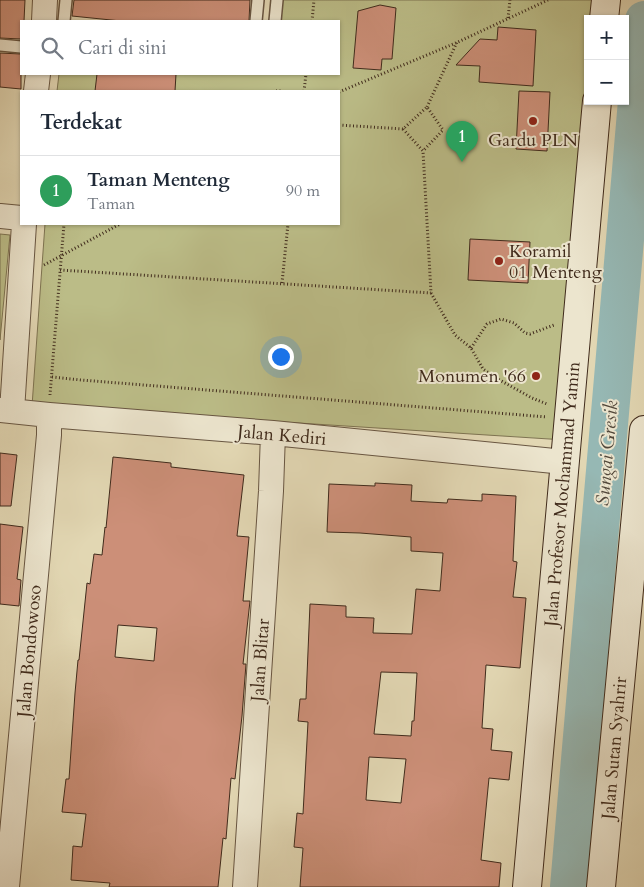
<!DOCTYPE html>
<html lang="id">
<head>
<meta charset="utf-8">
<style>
  :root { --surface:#fff; --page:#f2f2f3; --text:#1f2937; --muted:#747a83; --line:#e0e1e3; --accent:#8f2418 }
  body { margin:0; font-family:Cardo,serif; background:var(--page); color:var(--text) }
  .controls { position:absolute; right:15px; top:15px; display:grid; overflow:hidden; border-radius:0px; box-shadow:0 1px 4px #0004 }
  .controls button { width:45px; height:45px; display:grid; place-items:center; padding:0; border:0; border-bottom:1px solid var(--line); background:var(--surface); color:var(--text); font:25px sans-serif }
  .you { position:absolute; left:280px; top:356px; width:18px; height:18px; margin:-12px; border:4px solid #fff; border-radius:50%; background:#1a73e8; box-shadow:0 0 0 8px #1a73e833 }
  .badge { display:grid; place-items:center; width:32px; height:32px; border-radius:50%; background:var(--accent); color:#fff; font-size:16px; font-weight:700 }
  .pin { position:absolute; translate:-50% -41px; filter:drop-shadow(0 1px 2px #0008) }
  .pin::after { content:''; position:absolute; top:26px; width:18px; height:15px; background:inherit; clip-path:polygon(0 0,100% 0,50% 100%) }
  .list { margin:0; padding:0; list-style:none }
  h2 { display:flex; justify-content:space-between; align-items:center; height:65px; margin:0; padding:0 20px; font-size:21px }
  h2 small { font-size:16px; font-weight:400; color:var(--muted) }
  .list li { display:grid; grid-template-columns:32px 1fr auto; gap:15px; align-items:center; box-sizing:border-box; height:70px; padding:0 20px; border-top:1px solid var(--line) }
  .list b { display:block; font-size:19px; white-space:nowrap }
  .list p { margin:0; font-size:16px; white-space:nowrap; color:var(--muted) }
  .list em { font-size:16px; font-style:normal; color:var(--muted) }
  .icon { flex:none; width:28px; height:28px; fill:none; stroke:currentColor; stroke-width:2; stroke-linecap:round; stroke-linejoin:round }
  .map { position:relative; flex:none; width:644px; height:887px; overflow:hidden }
  .search { position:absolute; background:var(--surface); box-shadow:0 1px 4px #0004; left:20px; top:20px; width:320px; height:55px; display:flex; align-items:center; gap:12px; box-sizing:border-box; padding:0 18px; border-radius:0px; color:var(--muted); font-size:19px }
  .panel { position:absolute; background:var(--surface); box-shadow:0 1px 4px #0004; left:20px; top:90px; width:320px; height:135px; border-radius:0px }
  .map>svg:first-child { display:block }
  .green { fill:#bbbc87; stroke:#7e7452 }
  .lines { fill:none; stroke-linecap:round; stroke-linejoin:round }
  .river { stroke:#96b8b4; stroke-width:38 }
  .building { fill:#cc8f78; stroke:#402b1c; fill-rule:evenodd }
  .lane-casing { stroke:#685642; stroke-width:14 }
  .street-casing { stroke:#685642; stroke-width:26 }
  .secondary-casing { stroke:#402b1c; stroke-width:30 }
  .path { stroke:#402b1c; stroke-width:3; stroke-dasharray:1 2.5; stroke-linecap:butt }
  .lane { stroke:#ece5ce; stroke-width:11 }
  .street { stroke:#ece5ce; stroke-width:24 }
  .secondary { stroke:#ece5ce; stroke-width:28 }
  .poi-dot { fill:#8f2418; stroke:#ece5ce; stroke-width:2 }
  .labels { text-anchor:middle; stroke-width:4; stroke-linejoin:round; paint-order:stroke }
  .poi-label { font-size:18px; fill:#402b1c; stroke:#ece5ce }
  .street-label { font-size:18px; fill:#402b1c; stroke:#ece5ce }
  .water-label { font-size:19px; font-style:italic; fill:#51473a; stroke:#ece5ce }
</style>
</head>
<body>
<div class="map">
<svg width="644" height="887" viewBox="0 0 644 887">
  <rect width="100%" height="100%" fill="#e2d7b3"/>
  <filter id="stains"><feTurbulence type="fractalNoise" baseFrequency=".004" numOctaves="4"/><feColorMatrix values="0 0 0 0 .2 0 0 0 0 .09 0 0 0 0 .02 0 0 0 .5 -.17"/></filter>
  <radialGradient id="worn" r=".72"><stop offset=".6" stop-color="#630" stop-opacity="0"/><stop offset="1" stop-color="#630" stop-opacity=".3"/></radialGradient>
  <path class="green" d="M272 0H597L595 19H588V101L565 440 32 406 45 224H339V91H57L59 74H339V21H270Z
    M0 234 10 235 0 340Z"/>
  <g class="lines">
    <path class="river" d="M569 887 644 20"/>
  </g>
  <path class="building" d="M0 0H25L24 21H21V39L0 38Z
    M74 0H250L249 21H121L72 16Z
    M380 5 396 8 392 59H382L381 70 353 68 358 11Z
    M498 27 536 30 533 86 479 82 480 66 456 65 480 39 497 40Z
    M0 53 21 54V89L0 87Z
    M97 74H176L175 91H95Z
    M519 91 550 92 547 151 516 149Z
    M470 239 530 242 528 283 468 280Z
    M0 453 17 455 11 506H0Z
    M113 457 171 463V467L244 475 237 536 249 537 243 601H250L243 664H246L242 716 235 779 231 778 226 839 223 838 218 887H109L110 883 71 880 73 846 82 847 86 814 62 812 66 779H69L75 693 78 660H79L87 583 90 584 94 554 102 555 105 527 106 528ZM118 625 157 628 154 661 115 657Z
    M375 483 412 485 411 501 447 503 448 499 482 501V494L516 496 513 561 517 562 513 597 526 598 520 668 486 665 482 728 493 729 491 750 512 752 509 780 489 778 481 860 501 863 499 887H300L303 848 294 847 297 813 303 814 308 722 298 721 300 699H306L310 604 346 606V617L374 618 373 633 412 634 416 589 440 591 443 553 411 551V537L360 533 327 532 329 484 375 486ZM381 672 417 673 414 721H412L411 736 374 734ZM369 757 406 759 401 803 366 800Z
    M0 524 23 527 17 579 21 580 19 606 0 604Z"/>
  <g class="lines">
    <defs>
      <path id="lane" d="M64 21 66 0
        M256 21 258 0
        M275 21 277 0
        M0 45 21 47"/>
      <path id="street" d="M44 21 45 0
        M36 91 38 74
        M0 216 21 218
        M0 410 49 415 273 433 564 462
        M12 411 24 224
        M7 887 49 435V415
        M245 887 271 491 273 433"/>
      <path id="secondary" d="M604 19 606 0
        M527 887 597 101
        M601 887 644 430"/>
    </defs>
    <use href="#lane" class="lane-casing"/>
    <use href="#street" class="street-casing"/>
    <use href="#secondary" class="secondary-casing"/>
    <path class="path" d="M508 18 510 0
      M312 21 314 0
      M276 91H281
      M304 91 306 74
      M339 92 458 42 548 0
      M427 107 457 42
      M339 125 403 129
      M44 265 120 224
      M60 270 431 293 423 151 403 129 427 107 443 130 423 151
      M282 283 288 224
      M431 293 455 335 471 348 483 369 496 378 532 398 547 404
      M471 348 487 324 501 319 514 323 525 333 530 334 554 325
      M52 377 81 380 547 417
      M50 395 64 224"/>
    <use href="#lane" class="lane"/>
    <use href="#street" class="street"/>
    <use href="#secondary" class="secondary"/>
  </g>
  <g class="poi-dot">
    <circle cx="533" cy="121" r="5"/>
    <circle cx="499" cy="261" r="5"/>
    <circle cx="536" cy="376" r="5"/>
  </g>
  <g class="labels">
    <g class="poi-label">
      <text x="533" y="146">Gardu PLN</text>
      <text x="509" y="257" text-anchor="start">Koramil<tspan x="509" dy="21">01 Menteng</tspan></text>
      <text x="526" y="382" text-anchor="end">Monumen '66</text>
    </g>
    <g class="street-label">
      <text transform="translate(282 435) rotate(5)" y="6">Jalan Kediri</text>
      <text transform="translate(562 494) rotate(-85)" y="6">Jalan Profesor Mochammad Yamin</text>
      <text transform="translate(29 651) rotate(-85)" y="6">Jalan Bondowoso</text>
      <text transform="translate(260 660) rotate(-86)" y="6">Jalan Blitar</text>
      <text transform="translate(614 748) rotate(-85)" y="6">Jalan Sutan Syahrir</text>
    </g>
    <g class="water-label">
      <text transform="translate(606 453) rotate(-85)" y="7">Sungai Gresik</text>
    </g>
  </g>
  <rect width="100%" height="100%" filter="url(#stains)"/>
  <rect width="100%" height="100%" fill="url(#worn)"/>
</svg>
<div class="controls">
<button>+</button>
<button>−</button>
</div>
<div class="you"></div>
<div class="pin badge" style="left:462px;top:162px;background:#2e9e5b">1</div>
<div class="search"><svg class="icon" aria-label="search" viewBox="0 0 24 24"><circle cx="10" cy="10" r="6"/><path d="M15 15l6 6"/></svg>Cari di sini</div>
<section class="panel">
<h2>Terdekat<small></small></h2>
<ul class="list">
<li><span class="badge" style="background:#2e9e5b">1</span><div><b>Taman Menteng</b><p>Taman</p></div><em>90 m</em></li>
</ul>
</section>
</div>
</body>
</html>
